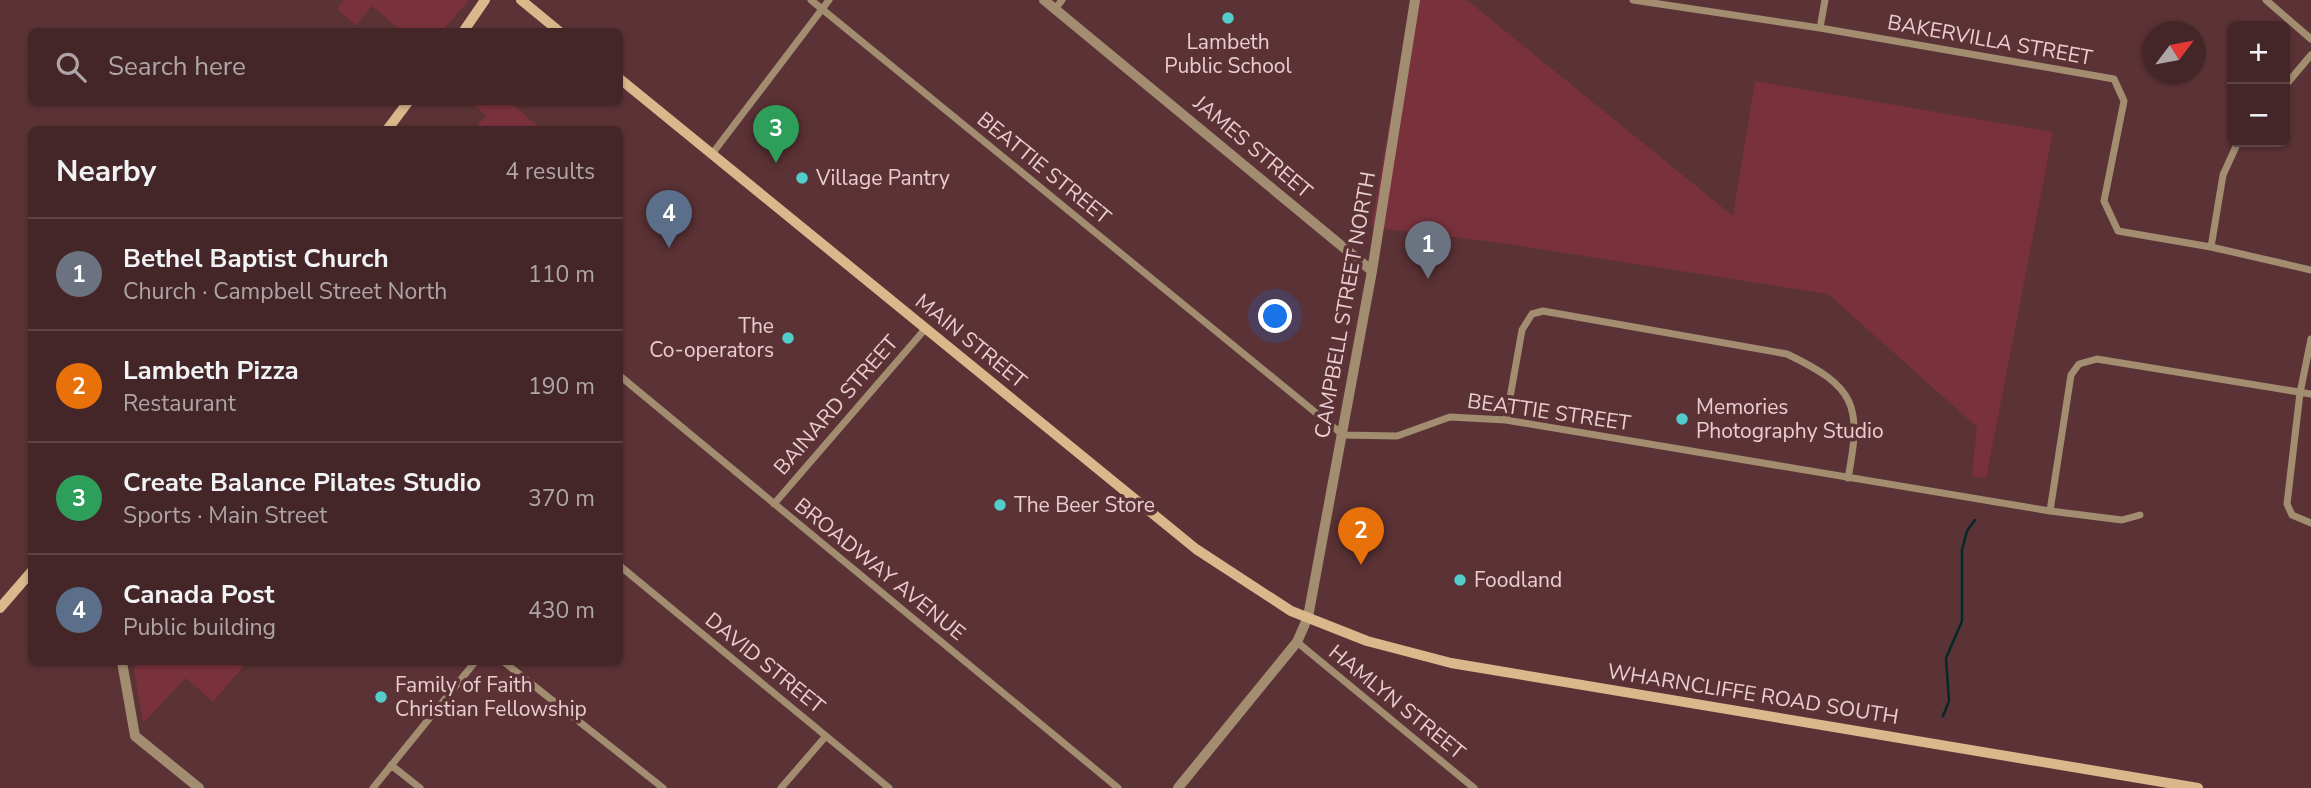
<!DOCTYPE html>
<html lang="en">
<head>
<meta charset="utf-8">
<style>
  :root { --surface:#442628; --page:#4b2e30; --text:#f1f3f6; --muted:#afa5a8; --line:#5c4345; --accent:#1a73e8 }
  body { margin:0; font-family:"Nunito Sans",sans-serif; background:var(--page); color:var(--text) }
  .controls { position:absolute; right:21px; top:21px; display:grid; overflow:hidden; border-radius:10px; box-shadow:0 2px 5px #0004 }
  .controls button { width:63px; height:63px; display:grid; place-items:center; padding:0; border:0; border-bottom:2px solid var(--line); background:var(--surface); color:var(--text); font:35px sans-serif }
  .compass { position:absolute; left:2143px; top:21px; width:63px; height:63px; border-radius:50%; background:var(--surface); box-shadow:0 2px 5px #0004; rotate:58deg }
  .you { position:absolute; left:1276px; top:317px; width:24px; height:24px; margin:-18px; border:5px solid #fff; border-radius:50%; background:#1a73e8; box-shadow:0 0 0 10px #1a73e833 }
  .badge { display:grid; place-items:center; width:46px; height:46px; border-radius:50%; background:var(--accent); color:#fff; font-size:23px; font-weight:700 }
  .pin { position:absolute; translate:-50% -58px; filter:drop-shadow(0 2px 4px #0008) }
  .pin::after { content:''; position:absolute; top:37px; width:24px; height:21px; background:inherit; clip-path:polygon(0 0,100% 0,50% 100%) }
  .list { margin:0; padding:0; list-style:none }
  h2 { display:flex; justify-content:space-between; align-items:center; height:91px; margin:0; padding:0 28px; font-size:30px }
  h2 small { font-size:23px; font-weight:400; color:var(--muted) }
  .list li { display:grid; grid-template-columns:46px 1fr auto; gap:21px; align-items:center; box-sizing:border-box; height:112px; padding:0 28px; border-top:2px solid var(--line) }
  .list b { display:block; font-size:26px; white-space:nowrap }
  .list p { margin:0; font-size:23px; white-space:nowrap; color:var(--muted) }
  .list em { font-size:23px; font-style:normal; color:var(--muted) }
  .icon { flex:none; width:38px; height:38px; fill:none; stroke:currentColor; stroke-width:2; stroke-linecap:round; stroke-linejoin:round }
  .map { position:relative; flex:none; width:2311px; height:788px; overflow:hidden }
  .search { position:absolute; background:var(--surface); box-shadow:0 2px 5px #0004; left:28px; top:28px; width:595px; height:77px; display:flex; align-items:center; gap:18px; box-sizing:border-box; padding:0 24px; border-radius:10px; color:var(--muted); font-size:26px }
  .panel { position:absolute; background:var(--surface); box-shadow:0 2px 5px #0004; left:28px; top:126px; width:595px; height:539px; border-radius:10px }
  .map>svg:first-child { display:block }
  .green { fill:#79323c }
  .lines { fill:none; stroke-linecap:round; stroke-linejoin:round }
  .stream { stroke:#032a2a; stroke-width:2.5 }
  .minor { stroke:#a28d71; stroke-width:7 }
  .tertiary { stroke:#a28d71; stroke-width:10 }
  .secondary { stroke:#dab88b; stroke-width:10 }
  .poi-dot { fill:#52cdcc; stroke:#5b3236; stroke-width:2.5 }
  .labels { text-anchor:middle; stroke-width:7; stroke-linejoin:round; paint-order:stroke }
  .street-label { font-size:21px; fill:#e9ced0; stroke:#5b3236 }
  .poi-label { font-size:21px; fill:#e9ced0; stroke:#5b3236; text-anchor:start }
</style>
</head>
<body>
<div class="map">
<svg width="2311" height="788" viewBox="0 0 2311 788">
  <rect width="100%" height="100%" fill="#5b3236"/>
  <path class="green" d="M344 0H469L442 31H402L372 6 356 25 337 9Z
    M1411 0H1467L1733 216 1755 81 2053 132 1986 479 1972 476 1977 427 1828 294 1494 242 1371 227Z
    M470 102H510L541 129H475L486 115Z
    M138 662H247L213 702 186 678 143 723 134 670Z"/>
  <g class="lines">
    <path class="stream" d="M1943 716 1949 701 1946 658 1962 621V550L1967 531 1975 520"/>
    <path class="minor" d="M811 0 1343 435 1397 436 1450 417 1506 420 2050 511 2122 520 2140 515
      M1633 0 1820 28 2114 79 2124 101 2104 201 2118 231 2211 247 2311 270
      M2266 0 2311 39
      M1055 9 1062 0
      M1820 28 1825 0
      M2285 86 2311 55
      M712 154 829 0
      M2211 247 2223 175 2238 142
      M2311 339 2300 393 2287 504 2292 515 2311 523
      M620 376 1118 788
      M1506 420 1522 330 1532 314 1543 311 1787 354C1856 387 1862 405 1848 478
      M774 504 926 328
      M2050 511 2071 375 2079 364 2097 359 2311 394
      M620 566 889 788
      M1297 642 1474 788
      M504 662 663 788
      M391 765 420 788
      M373 788 475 662
      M781 788 826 736"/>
    <path class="tertiary" d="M1044 0 1372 271
      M122 662 135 736 199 788
      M1178 788 1297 642 1308 617 1372 271 1415 0"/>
    <path class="secondary" d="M521 0 560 32
      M463 32 485 0
      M620 79 1196 549 1291 611 1367 641 1451 663 2198 788
      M387 130 408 102
      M0 608 32 571"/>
  </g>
  <g class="poi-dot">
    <circle cx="1228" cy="18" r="7"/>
    <circle cx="802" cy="178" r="7"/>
    <circle cx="788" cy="338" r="7"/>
    <circle cx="1682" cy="419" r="7"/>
    <circle cx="1000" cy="505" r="7"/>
    <circle cx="1460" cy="580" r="7"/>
    <circle cx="381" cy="697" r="7"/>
  </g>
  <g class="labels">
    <g class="street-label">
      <text transform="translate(1990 40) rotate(10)" y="7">BAKERVILLA STREET</text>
      <text transform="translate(1253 147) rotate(40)" y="7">JAMES STREET</text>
      <text transform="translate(1044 168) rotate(39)" y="7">BEATTIE STREET</text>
      <text transform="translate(1345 305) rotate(-80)" y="7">CAMPBELL STREET NORTH</text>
      <text transform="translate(971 341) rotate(39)" y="7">MAIN STREET</text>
      <text transform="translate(836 405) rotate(-49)" y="7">BAINARD STREET</text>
      <text transform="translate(1549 412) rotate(8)" y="7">BEATTIE STREET</text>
      <text transform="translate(880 569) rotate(39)" y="7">BROADWAY AVENUE</text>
      <text transform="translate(765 663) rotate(39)" y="7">DAVID STREET</text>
      <text transform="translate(1753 694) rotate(9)" y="7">WHARNCLIFFE ROAD SOUTH</text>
      <text transform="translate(1397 702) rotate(39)" y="7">HAMLYN STREET</text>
    </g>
    <g class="poi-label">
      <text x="1228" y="49" text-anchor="middle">Lambeth<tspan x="1228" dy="24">Public School</tspan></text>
      <text x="816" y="185">Village Pantry</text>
      <text x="774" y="333" text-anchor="end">The<tspan x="774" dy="24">Co-operators</tspan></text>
      <text x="1696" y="414">Memories<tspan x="1696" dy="24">Photography Studio</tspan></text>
      <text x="1014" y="512">The Beer Store</text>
      <text x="1474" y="587">Foodland</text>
      <text x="395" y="692">Family of Faith<tspan x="395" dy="24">Christian Fellowship</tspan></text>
    </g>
  </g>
</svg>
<div class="controls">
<button>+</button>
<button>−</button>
</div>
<svg class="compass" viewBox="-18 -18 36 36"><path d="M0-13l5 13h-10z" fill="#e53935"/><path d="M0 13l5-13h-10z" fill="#afa5a8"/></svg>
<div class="you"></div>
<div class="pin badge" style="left:1428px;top:279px;background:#6b7280">1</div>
<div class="pin badge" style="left:1361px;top:565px;background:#e8710a">2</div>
<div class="pin badge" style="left:776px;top:163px;background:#2e9e5b">3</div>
<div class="pin badge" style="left:669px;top:248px;background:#5c6f8a">4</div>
<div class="search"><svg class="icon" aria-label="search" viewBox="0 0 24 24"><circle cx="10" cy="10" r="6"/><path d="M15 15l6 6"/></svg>Search here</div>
<section class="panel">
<h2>Nearby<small>4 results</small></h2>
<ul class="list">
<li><span class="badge" style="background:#6b7280">1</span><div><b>Bethel Baptist Church</b><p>Church · Campbell Street North</p></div><em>110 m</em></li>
<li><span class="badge" style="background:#e8710a">2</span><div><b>Lambeth Pizza</b><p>Restaurant</p></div><em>190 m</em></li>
<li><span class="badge" style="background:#2e9e5b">3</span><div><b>Create Balance Pilates Studio</b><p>Sports · Main Street</p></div><em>370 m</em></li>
<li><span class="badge" style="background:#5c6f8a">4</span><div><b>Canada Post</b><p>Public building</p></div><em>430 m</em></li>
</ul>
</section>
</div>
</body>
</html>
